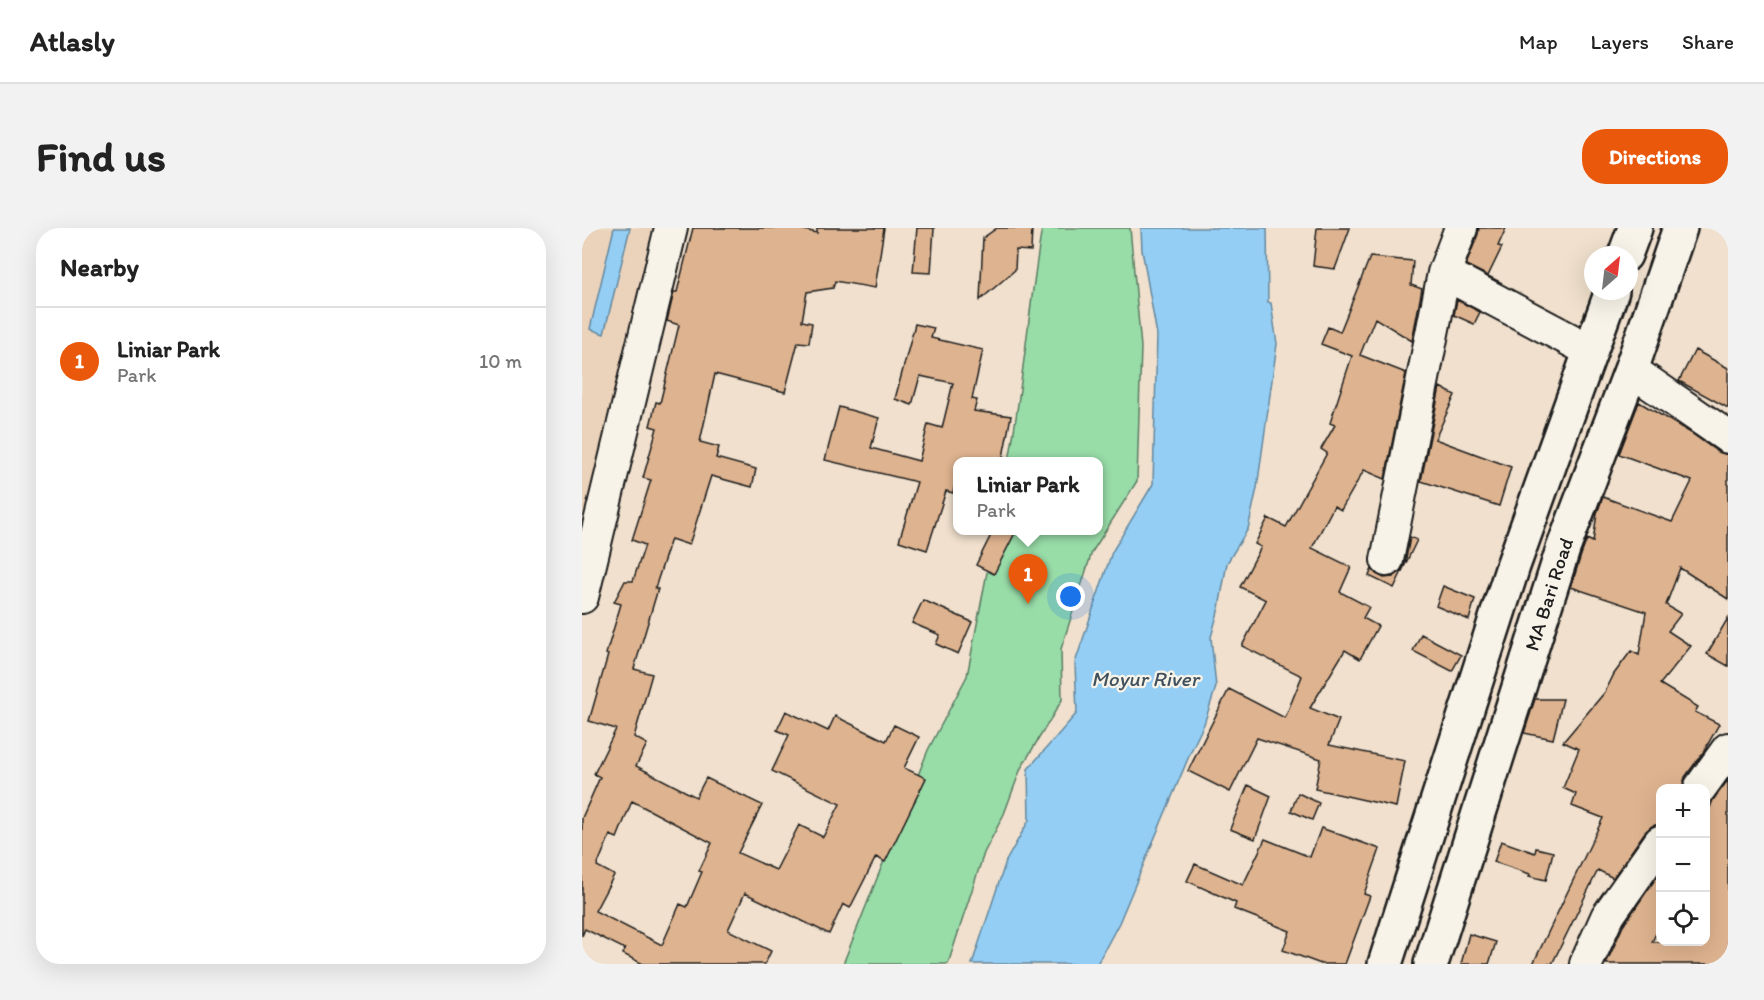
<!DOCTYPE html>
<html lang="en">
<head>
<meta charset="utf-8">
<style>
  :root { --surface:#fff; --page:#f2f2f2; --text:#222; --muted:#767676; --line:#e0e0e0; --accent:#ea580c }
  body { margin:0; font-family:Itim,sans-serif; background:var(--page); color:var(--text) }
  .controls { position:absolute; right:18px; bottom:18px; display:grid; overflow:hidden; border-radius:12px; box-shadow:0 6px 24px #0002 }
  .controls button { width:54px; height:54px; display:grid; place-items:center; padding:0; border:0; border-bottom:2px solid var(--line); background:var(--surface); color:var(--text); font:30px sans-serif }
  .compass { position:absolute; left:1002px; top:18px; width:54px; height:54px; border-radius:50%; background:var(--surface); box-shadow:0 6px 24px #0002; rotate:28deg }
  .you { position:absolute; left:489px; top:369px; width:21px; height:21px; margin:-15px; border:4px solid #fff; border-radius:50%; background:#1a73e8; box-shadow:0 0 0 9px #1a73e833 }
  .badge { display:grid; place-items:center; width:39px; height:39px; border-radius:50%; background:var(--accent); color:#fff; font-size:20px; font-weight:700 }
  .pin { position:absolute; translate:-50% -50px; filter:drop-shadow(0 2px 3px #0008) }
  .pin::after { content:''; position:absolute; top:32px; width:21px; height:18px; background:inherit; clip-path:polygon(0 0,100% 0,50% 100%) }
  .popup { position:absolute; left:371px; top:229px; width:150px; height:78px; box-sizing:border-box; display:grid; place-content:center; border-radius:12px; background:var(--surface); filter:drop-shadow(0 2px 4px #0005); font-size:20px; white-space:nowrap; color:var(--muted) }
  .popup b { font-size:22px; color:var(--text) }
  .popup::after { content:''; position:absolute; left:50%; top:100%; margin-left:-12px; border:12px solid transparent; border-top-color:var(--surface) }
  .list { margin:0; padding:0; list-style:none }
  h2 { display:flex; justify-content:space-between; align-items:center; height:78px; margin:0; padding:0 24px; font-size:26px }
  h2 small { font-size:20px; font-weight:400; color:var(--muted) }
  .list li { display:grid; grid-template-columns:39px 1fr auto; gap:18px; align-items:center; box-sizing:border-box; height:108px; padding:0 24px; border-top:2px solid var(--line) }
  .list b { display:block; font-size:22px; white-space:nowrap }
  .list p { margin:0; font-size:20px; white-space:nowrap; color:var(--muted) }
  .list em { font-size:20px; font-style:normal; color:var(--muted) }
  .icon { flex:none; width:33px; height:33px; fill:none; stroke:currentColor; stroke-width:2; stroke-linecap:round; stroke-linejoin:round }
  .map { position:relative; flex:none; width:1146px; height:736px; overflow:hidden; border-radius:24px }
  header { display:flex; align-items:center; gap:36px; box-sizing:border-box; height:84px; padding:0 30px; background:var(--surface); border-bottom:2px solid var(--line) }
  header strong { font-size:28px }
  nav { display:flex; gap:33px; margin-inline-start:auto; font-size:21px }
  .intro { display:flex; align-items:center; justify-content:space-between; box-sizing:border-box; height:144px; padding:0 36px }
  h1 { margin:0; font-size:42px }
  .button { padding:15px 27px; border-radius:24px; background:var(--accent); color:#fff; font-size:21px; font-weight:700 }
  main { display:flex; gap:36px; padding:0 36px }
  aside { flex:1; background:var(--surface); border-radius:24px; box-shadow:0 6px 24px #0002 }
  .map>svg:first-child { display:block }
  .built { fill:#ebd2ba }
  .green { fill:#98dca8; stroke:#5a7c62; stroke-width:1.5 }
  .water { fill:#94cef4; stroke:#64879e; stroke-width:1.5 }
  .building { fill:#deb38f; stroke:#1c1c1c; stroke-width:1.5; fill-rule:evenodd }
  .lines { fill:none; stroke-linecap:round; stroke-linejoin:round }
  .minor-casing { stroke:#1c1c1c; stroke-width:36 }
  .major-casing { stroke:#1c1c1c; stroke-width:38 }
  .minor { stroke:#f7f3e8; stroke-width:32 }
  .major { stroke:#f7f3e8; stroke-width:33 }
  .labels { text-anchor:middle; stroke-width:4.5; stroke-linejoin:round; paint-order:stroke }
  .street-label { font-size:20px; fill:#1c1c1c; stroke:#f7f3e8 }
  .water-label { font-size:21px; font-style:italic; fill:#40515d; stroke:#f7f3e8 }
</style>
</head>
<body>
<header>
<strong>Atlasly</strong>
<nav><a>Map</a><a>Layers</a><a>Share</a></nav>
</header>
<div class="intro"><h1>Find us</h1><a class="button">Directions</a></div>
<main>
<aside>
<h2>Nearby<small></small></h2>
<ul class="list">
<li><span class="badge">1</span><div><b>Liniar Park</b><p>Park</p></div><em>10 m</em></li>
</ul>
</aside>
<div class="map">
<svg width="1146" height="736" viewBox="0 0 1146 736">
  <rect width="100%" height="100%" fill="#f0e0cd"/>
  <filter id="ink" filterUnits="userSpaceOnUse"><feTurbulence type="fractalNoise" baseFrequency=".0167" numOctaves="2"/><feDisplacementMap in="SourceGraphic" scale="12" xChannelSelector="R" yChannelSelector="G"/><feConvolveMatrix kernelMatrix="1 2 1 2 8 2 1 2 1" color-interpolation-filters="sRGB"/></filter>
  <g filter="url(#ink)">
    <path class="built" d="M0 0H70L0 295Z"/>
    <path class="green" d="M460 0H548L559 119 555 253 510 324 479 421 480 472 439 540 422 586 402 625 366 736H261L346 522 385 448 413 303 516 302V234L427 233C441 156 447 78 460 0Z"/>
    <path class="water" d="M32 0H48L22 106 8 101Z
      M559 0H685L686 74 689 75 695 116 675 260 666 301 645 335 637 380 629 409 634 459 622 496 610 521 537 695 515 736H390L424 633 447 592 446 541 495 485 493 435 530 324 571 256 575 107 560 22Z"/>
    <path class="building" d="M111 0H214L235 5V0H302L293 60 253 53 251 60 225 64 220 93 230 95 227 115 216 114 203 164 133 146 118 214 137 219 134 230 174 241 170 259 129 248 107 317 89 311 73 360 76 361 52 441 70 446 52 509 65 516 54 538 114 569 124 550 180 577 156 625 194 642 217 597 241 609 258 576 190 543 207 507 195 502 204 483 246 503 253 488 304 513 312 497 337 509 322 540 344 550 303 634 294 629 268 680 261 676 247 706 163 665 146 702 189 723 183 736H61L41 726 43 721 3 701 0 708V590L18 549 12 546 34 501 7 493 26 427 24 426 39 376 32 374 43 353H51L63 317 50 312 69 252 61 250 75 200 68 198 74 174 78 175 97 97 85 93 92 64H95ZM50 573 130 615 117 643 120 644 105 679 98 676 80 717 13 683 32 647 15 638 28 607 35 610Z
      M335 0H352L349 45 331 44Z
      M415 0H450L449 23 434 22 433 42 398 72 401 10Z
      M735 0H768L753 41 731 38Z
      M897 0H924L916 18 920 19 906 48 920 55 884 37 896 6Z
      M788 29 831 33 829 57 840 61 830 113 793 90 778 127 824 145 803 251 782 242 759 282 752 278 730 320 769 339 758 364 787 379 781 390 796 398 778 431 763 422 728 480 757 492 747 517 823 533 814 579 733 561 739 531 675 510 648 564 606 543 647 461 703 490 720 448 660 418 684 372 658 359 679 319 673 316 686 290 704 299 745 225 739 221 753 197 748 195 770 128 739 116 746 99 758 104Z
      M875 72 898 84 892 96 872 87Z
      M333 96 352 100 349 110 401 122 390 171 395 172 392 183 429 188 420 234H375V248L371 265 364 263 345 322 317 313 335 254 243 232 257 179 297 190 289 220 337 233 346 196 360 200 371 155 338 148 330 177 313 171Z
      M1113 122 1146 140V180L1097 153Z
      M858 159 873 167 853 211 929 239 917 278 839 253Z
      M1057 174 1109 205 1136 224 1146 227V371L1098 340 1084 377 1099 386 1086 403 1109 418 1078 456 1116 479 1113 484 1137 496 1122 523 1103 549 1100 561H1078V596L1070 598 1063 604 1031 650 1016 642 970 736H951L1021 590 990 578 994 566 981 560 997 521 981 514 1023 464 1032 446 1049 423 1057 427 1064 384 989 359 999 327 1005 311 1011 314 1015 285 1021 269 1090 294 1110 253 1037 226Z
      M411 303H434L412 346 394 337Z
      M828 309 835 312 812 360 787 348 790 341 794 346 802 350 811 349 818 344 823 336Z
      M861 358 893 371 887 392 854 378Z
      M341 372 390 394 376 426 354 416 358 407 330 395Z
      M1146 390V438L1125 426Z
      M839 406 879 427 870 443 831 423Z
      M953 471H981L971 511 942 505Z
      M1146 552V736H1024L1041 698 1078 644V697L1070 714H1124V590L1131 572Z
      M666 557 689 568 673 611 648 601Z
      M716 565 737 575 730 592 709 583Z
      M739 600 798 621 782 666 788 668 763 736H739L701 722 708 703 652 681 654 675 605 653 613 636 661 657 683 611 728 629Z
      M919 613 953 625 954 620 971 624 964 652 947 648 948 646 912 634Z
      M887 706 914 714 907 736H879Z"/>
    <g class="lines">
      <defs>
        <path id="minor" d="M862 45 1009 123
          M1049 142 1146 209
          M805 332 862 45 879 0
          M0 369 89 0
          M1118 560 1146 521
          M1004 736 1025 689 1078 614"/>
        <g id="major">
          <path d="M1043 27 1053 0"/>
          <path d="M803 736 931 338 1030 63"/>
          <path id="s1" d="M849 736 981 321 1049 142 1098 0"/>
        </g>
      </defs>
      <use href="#minor" class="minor-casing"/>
      <use href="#major" class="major-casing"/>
      <use href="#minor" class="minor"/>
      <use href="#major" class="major"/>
    </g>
  </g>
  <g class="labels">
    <g class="street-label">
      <text dy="7" stroke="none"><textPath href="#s1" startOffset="388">MA Bari Road</textPath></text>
    </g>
    <g class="water-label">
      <text x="563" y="458">Moyur River</text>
    </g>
  </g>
</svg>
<div class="controls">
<button>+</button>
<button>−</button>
<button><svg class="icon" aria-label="locate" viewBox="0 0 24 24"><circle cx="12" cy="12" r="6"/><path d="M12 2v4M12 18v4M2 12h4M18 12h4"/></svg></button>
</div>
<svg class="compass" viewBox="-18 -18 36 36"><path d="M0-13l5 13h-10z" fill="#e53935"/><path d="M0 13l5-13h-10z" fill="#767676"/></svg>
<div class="you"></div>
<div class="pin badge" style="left:446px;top:376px">1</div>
<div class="popup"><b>Liniar Park</b>Park</div>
</div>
</main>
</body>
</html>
